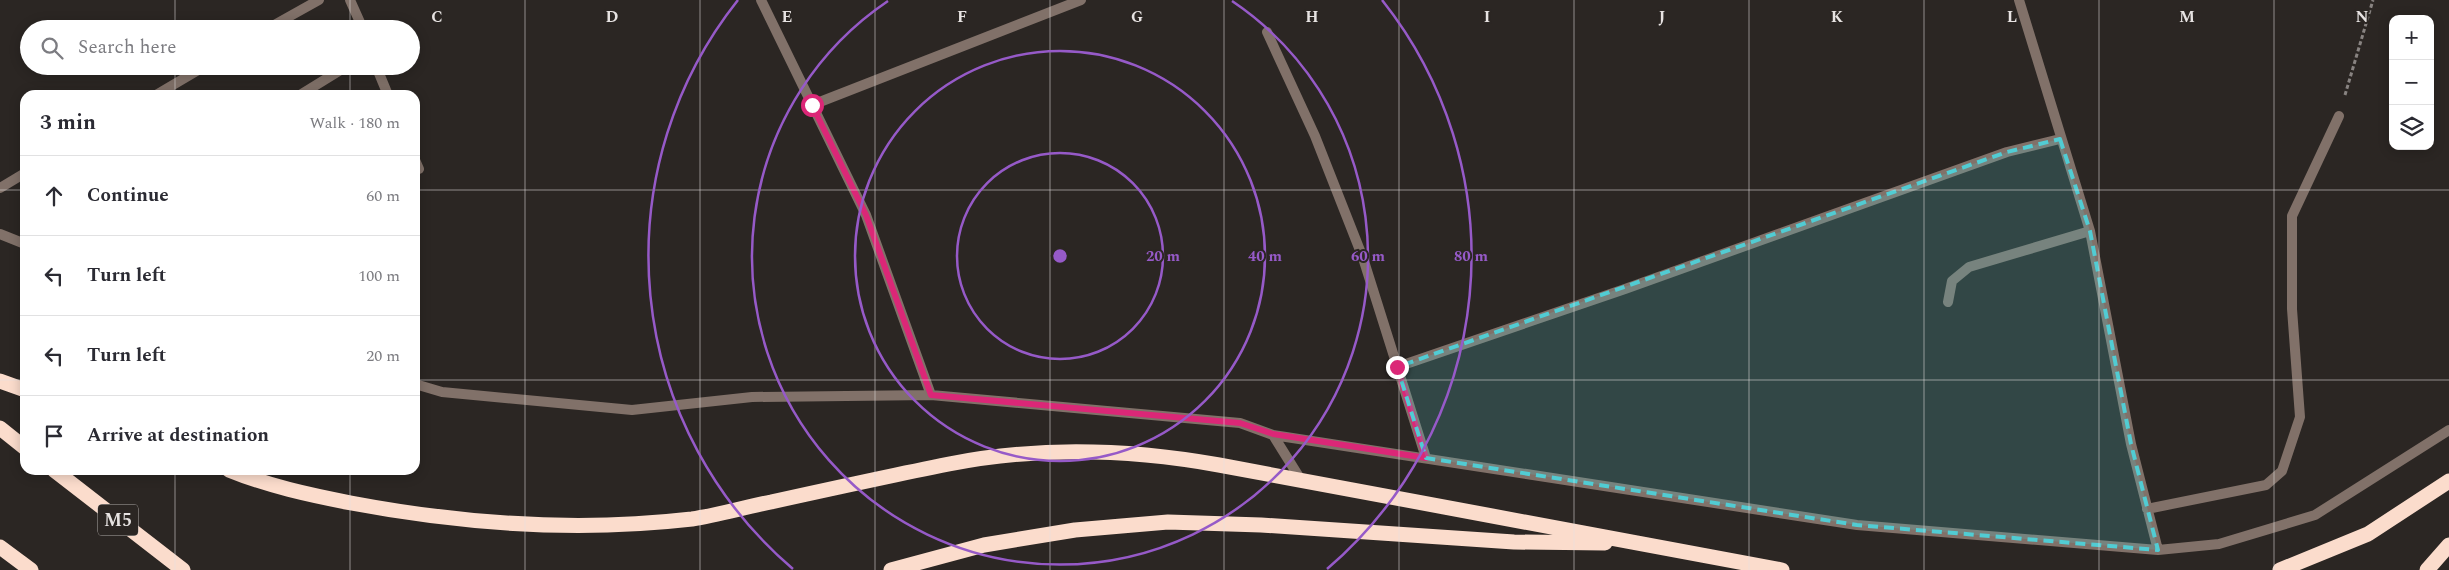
<!DOCTYPE html>
<html lang="en">
<head>
<meta charset="utf-8">
<style>
  :root { --surface:#fff; --page:#f2f2f3; --text:#2b2b33; --muted:#7c7c81; --line:#e1e1e2 }
  body { margin:0; font-family:Spectral,serif; background:var(--page); color:var(--text) }
  .controls { position:absolute; right:15px; top:15px; display:grid; overflow:hidden; border-radius:10px; box-shadow:0 2px 12px #0003 }
  .controls button { width:45px; height:45px; display:grid; place-items:center; padding:0; border:0; border-bottom:1px solid var(--line); background:var(--surface); color:var(--text); font:25px sans-serif }
  .stop { position:absolute; width:15px; height:15px; margin:-11px; border:4px solid #db2777; border-radius:50%; background:#fff }
  .stop.end { background:#db2777; border-color:#fff; box-shadow:0 1px 5px #0008 }
  .list { margin:0; padding:0; list-style:none }
  h2 { display:flex; justify-content:space-between; align-items:center; height:65px; margin:0; padding:0 20px; font-size:21px }
  h2 small { font-size:16px; font-weight:400; color:var(--muted) }
  .list li { display:grid; grid-template-columns:32px 1fr auto; gap:15px; align-items:center; box-sizing:border-box; height:80px; padding:0 20px; border-top:1px solid var(--line) }
  .list b { display:block; font-size:19px; white-space:nowrap }
  .list em { font-size:16px; font-style:normal; color:var(--muted) }
  .icon { flex:none; width:28px; height:28px; fill:none; stroke:currentColor; stroke-width:2; stroke-linecap:round; stroke-linejoin:round }
  .map { position:relative; flex:none; width:2449px; height:570px; overflow:hidden }
  .search { position:absolute; background:var(--surface); box-shadow:0 2px 12px #0003; left:20px; top:20px; width:400px; height:55px; display:flex; align-items:center; gap:12px; box-sizing:border-box; padding:0 18px; border-radius:28px; color:var(--muted); font-size:19px }
  .panel { position:absolute; background:var(--surface); box-shadow:0 2px 12px #0003; left:20px; top:90px; width:400px; height:385px; border-radius:15px }
  .map>svg:first-child { display:block }
  .lines { fill:none; stroke-linecap:round; stroke-linejoin:round }
  .path { stroke:#888381; stroke-width:3; stroke-dasharray:4 2.5; stroke-linecap:butt }
  .minor { stroke:#817169; stroke-width:10 }
  .motorway { stroke:#fbdccc; stroke-width:15 }
  .route { stroke:#db2777; stroke-width:6 }
  .marked { fill:#51ccd3; fill-opacity:0.2; stroke:#51ccd3; stroke-width:4; stroke-dasharray:10 6; stroke-linejoin:round }
  .grid { fill:none; stroke:#e7e3e2; stroke-width:1; stroke-opacity:0.55 }
  .ring { fill:none; stroke:#965ac8; stroke-width:2.5 }
  .labels { text-anchor:middle; stroke-width:4; stroke-linejoin:round; paint-order:stroke }
  .shield { fill:#2b2623; stroke:#afaaa9; stroke-width:1 }
  .shield-label { font-size:18px; font-weight:bold; fill:#e7e3e2 }
  .grid-label { font-size:16px; text-anchor:middle; font-weight:bold; fill:#e7e3e2; stroke:#2b2623; stroke-width:4; stroke-linejoin:round; paint-order:stroke }
  .centre { fill:#965ac8; stroke:#2b2623; stroke-width:2.5 }
  .ring-label { font-size:15px; text-anchor:middle; font-weight:bold; fill:#965ac8; stroke:#2b2623; stroke-width:4; stroke-linejoin:round; paint-order:stroke }
</style>
</head>
<body>
<div class="map">
<svg width="2449" height="570" viewBox="0 0 2449 570">
  <rect width="100%" height="100%" fill="#2b2623"/>
  <g class="lines">
    <path class="path" d="M2345 95 2373 0"/>
    <path class="minor" d="M350 0 363 29
      M761 0 866 215 931 395
      M2019 0 2090 231 2131 444 2158 550
      M267 29 319 0
      M1267 32 1315 136 1363 258 1426 458
      M376 66 388 95
      M156 95 205 66
      M300 95 347 66
      M812 105 1081 0
      M415 160 419 169
      M0 188 25 173
      M0 234 25 244
      M1948 302 1952 281 1969 267 2090 231
      M1397 367 1625 289 2007 152 2060 139
      M415 384 442 392 632 410 752 397 931 395 1240 423 1273 435 1301 480
      M1273 435 1857 525 2158 550 2219 544 2315 515 2449 430
      M2147 509 2266 485 2282 471 2300 417 2292 309V216L2339 116"/>
    <path class="motorway" d="M0 381 25 390
      M0 428 25 448
      M54 470 183 570
      M229 470C268 486 310 495 351 503 462 524 579 532 692 519 718 515 745 507 771 502 830 489 889 476 949 464 1039 446 1129 449 1219 465L1782 570
      M0 547 31 570
      M891 570 984 545 1075 530 1168 522 1261 525 1514 542 1605 543
      M2280 570 2368 534 2449 481
      M2427 570 2449 545"/>
  </g>
  <g class="lines">
    <path class="route" d="M812 105 866 215 931 395 1240 423 1273 434 1426 458 1397 367"/>
  </g>
  <path class="marked" d="M2060 139 2090 231 2131 444 2158 550 1857 525 1426 458 1397 367 2007 152Z"/>
  <path class="grid" d="M175 0V29M350 0V29M525 0V570M700 0V570M875 0V570M1050 0V570M1224 0V570M1399 0V570M1574 0V570M1749 0V570M1924 0V570M2099 0V570M2274 0V570M175 66V95M350 66V95M0 190H25M415 190H2449M0 380H25M415 380H2449M175 470V570M350 470V570"/>
  <g class="ring">
    <circle cx="1060" cy="256" r="103"/>
    <circle cx="1060" cy="256" r="205"/>
    <path d="M1232 1A308 308 0 1 1 888 1"/>
    <path d="M793 569A411 411 0 0 1 738 0M1382 0A411 411 0 0 1 1327 569"/>
  </g>
  <g class="labels">
    <rect class="shield" x="98" y="504.5" width="40" height="31" rx="4"/>
    <g class="shield-label">
      <text x="118" y="526">M5</text>
    </g>
  </g>
  <g class="grid-label">
    <text x="437" y="22">C</text>
    <text x="612" y="22">D</text>
    <text x="787" y="22">E</text>
    <text x="962" y="22">F</text>
    <text x="1137" y="22">G</text>
    <text x="1312" y="22">H</text>
    <text x="1487" y="22">I</text>
    <text x="1662" y="22">J</text>
    <text x="1837" y="22">K</text>
    <text x="2012" y="22">L</text>
    <text x="2187" y="22">M</text>
    <text x="2362" y="22">N</text>
  </g>
  <circle cx="1060" cy="256" r="8" class="centre"/>
  <g class="ring-label">
    <text x="1163" y="261">20 m</text>
    <text x="1265" y="261">40 m</text>
    <text x="1368" y="261">60 m</text>
    <text x="1471" y="261">80 m</text>
  </g>
</svg>
<div class="controls">
<button>+</button>
<button>−</button>
<button><svg class="icon" aria-label="layers" viewBox="0 0 24 24"><path d="M12 4l9 5-9 5-9-5zM3 14l9 5 9-5"/></svg></button>
</div>
<div class="stop" style="left:812px;top:105px"></div>
<div class="stop end" style="left:1397px;top:367px"></div>
<div class="search"><svg class="icon" aria-label="search" viewBox="0 0 24 24"><circle cx="10" cy="10" r="6"/><path d="M15 15l6 6"/></svg>Search here</div>
<section class="panel">
<h2>3 min<small>Walk · 180 m</small></h2>
<ul class="list">
<li><svg class="icon" aria-label="ahead" viewBox="0 0 24 24"><path d="M12 20V5M6 11l6-6 6 6"/></svg><div><b>Continue</b></div><em>60 m</em></li>
<li><svg class="icon" aria-label="left" viewBox="0 0 24 24"><path d="M17 20v-9H6M10 6l-5 5 5 5"/></svg><div><b>Turn left</b></div><em>100 m</em></li>
<li><svg class="icon" aria-label="left" viewBox="0 0 24 24"><path d="M17 20v-9H6M10 6l-5 5 5 5"/></svg><div><b>Turn left</b></div><em>20 m</em></li>
<li><svg class="icon" aria-label="arrive" viewBox="0 0 24 24"><path d="M6 21V4h12l-3 4 3 4H6"/></svg><div><b>Arrive at destination</b></div></li>
</ul>
</section>
</div>
</body>
</html>
